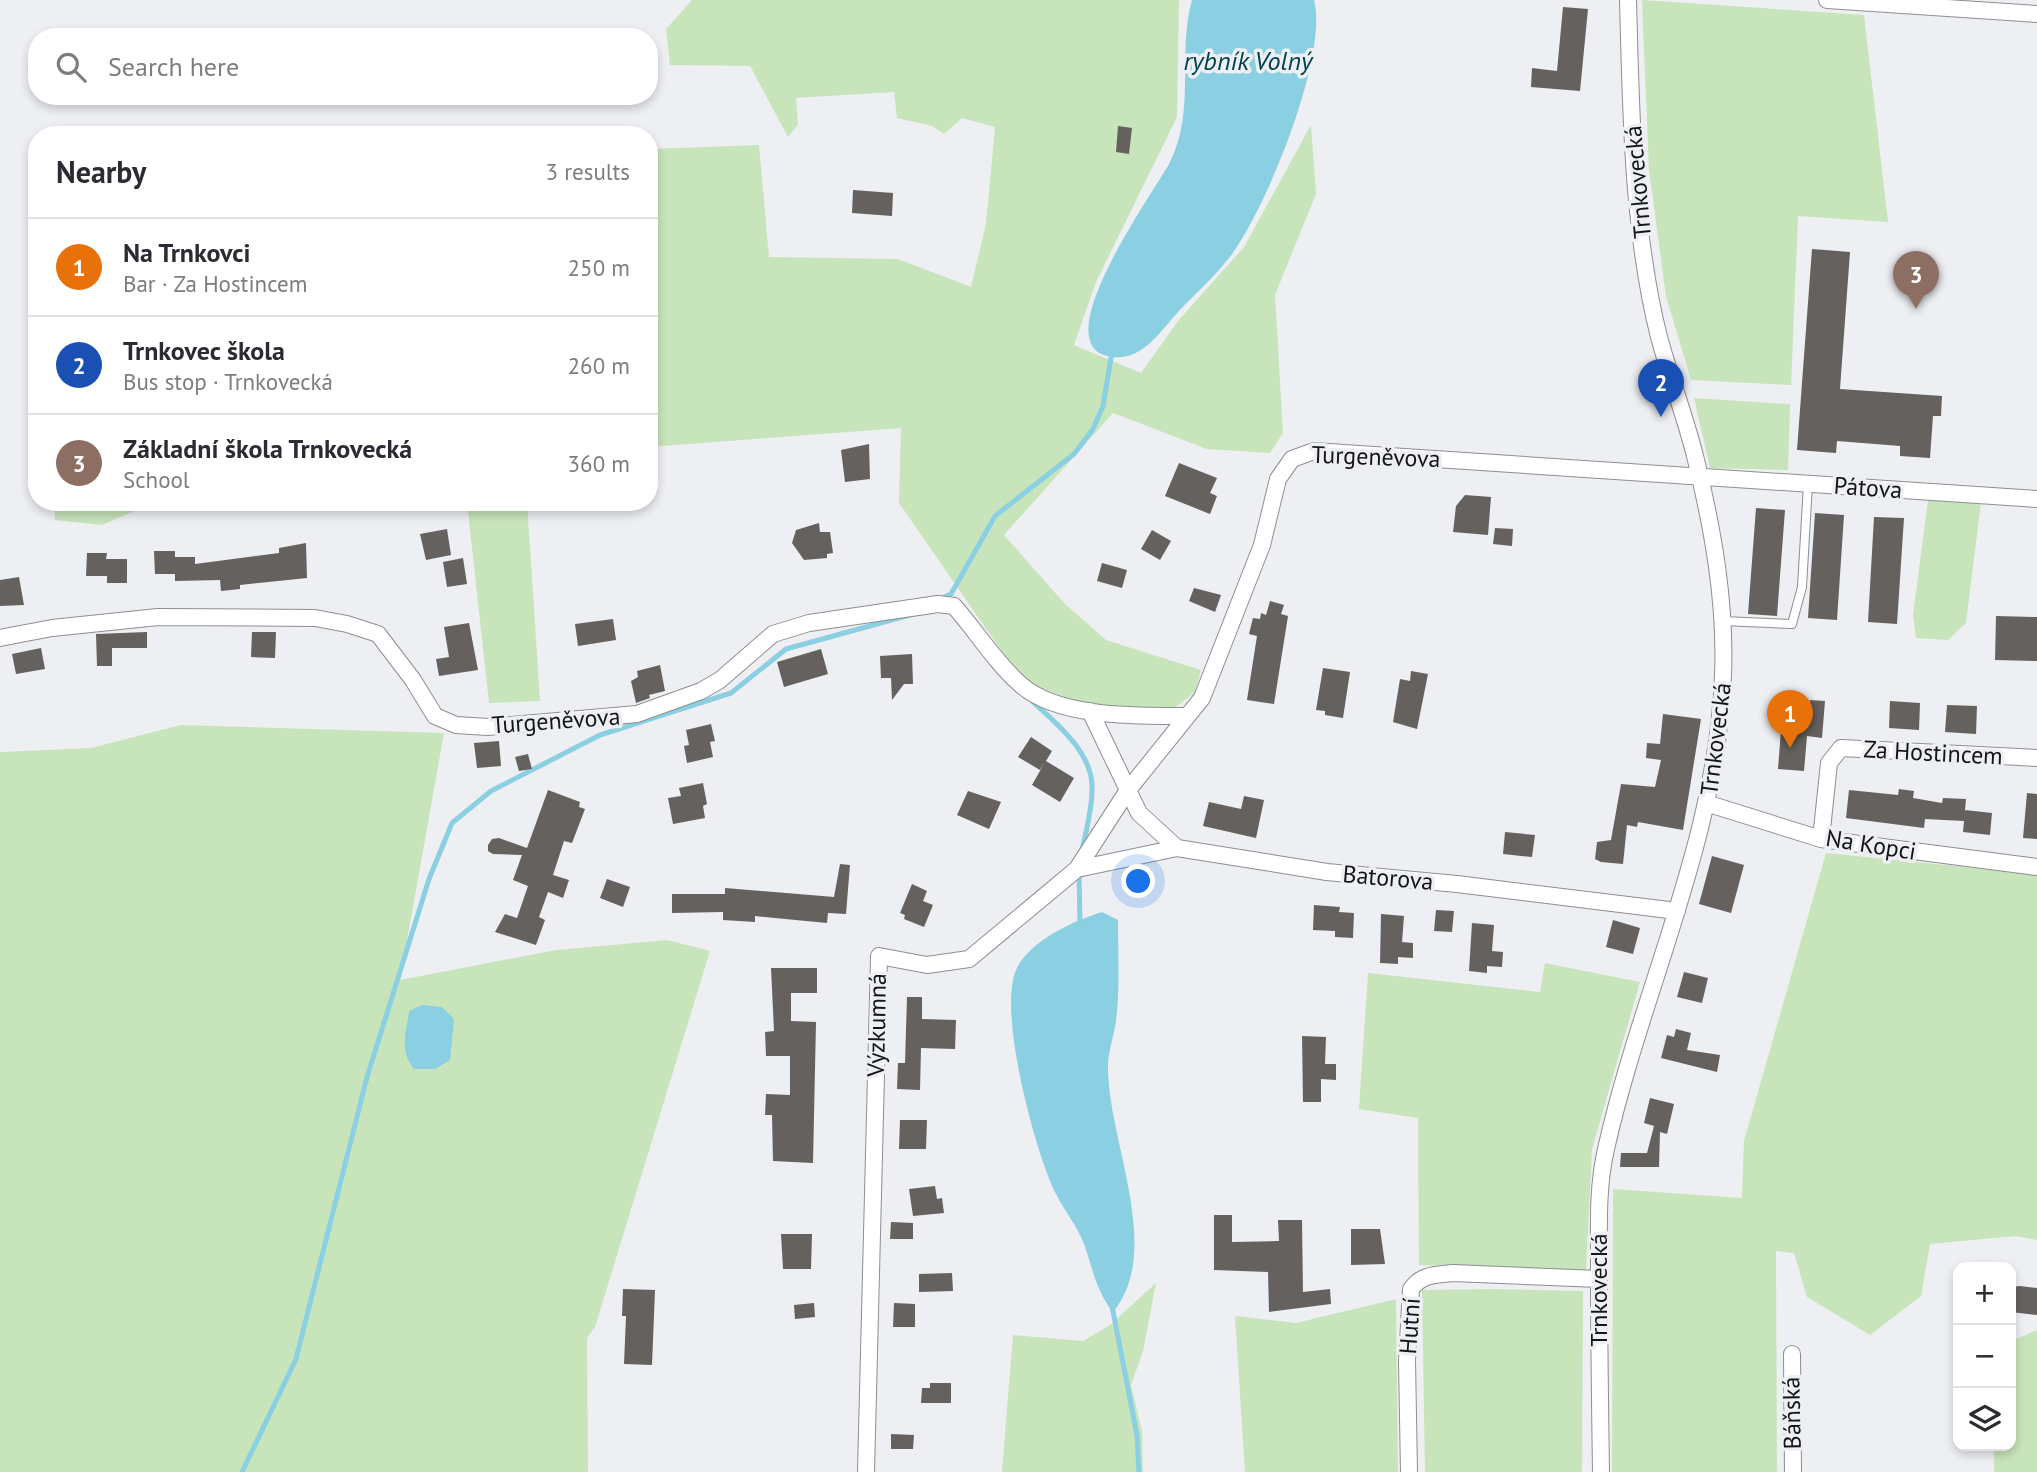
<!DOCTYPE html>
<html lang="en">
<head>
<meta charset="utf-8">
<style>
  :root { --surface:#fff; --page:#f2f2f3; --text:#2b2b33; --muted:#7c7c81; --line:#e1e1e2; --accent:#0b8043 }
  body { margin:0; font-family:"PT Sans",sans-serif; background:var(--page); color:var(--text) }
  .controls { position:absolute; right:21px; bottom:21px; display:grid; overflow:hidden; border-radius:14px; box-shadow:0 4px 10px #0003 }
  .controls button { width:63px; height:63px; display:grid; place-items:center; padding:0; border:0; border-bottom:2px solid var(--line); background:var(--surface); color:var(--text); font:35px sans-serif }
  .you { position:absolute; left:1139px; top:882px; width:24px; height:24px; margin:-18px; border:5px solid #fff; border-radius:50%; background:#1a73e8; box-shadow:0 0 0 10px #1a73e833 }
  .badge { display:grid; place-items:center; width:46px; height:46px; border-radius:50%; background:var(--accent); color:#fff; font-size:23px; font-weight:700 }
  .pin { position:absolute; translate:-50% -58px; filter:drop-shadow(0 2px 4px #0008) }
  .pin::after { content:''; position:absolute; top:37px; width:24px; height:21px; background:inherit; clip-path:polygon(0 0,100% 0,50% 100%) }
  .list { margin:0; padding:0; list-style:none }
  h2 { display:flex; justify-content:space-between; align-items:center; height:91px; margin:0; padding:0 28px; font-size:30px }
  h2 small { font-size:23px; font-weight:400; color:var(--muted) }
  .list li { display:grid; grid-template-columns:46px 1fr auto; gap:21px; align-items:center; box-sizing:border-box; height:98px; padding:0 28px; border-top:2px solid var(--line) }
  .list b { display:block; font-size:26px; white-space:nowrap }
  .list p { margin:0; font-size:23px; white-space:nowrap; color:var(--muted) }
  .list em { font-size:23px; font-style:normal; color:var(--muted) }
  .icon { flex:none; width:38px; height:38px; fill:none; stroke:currentColor; stroke-width:2; stroke-linecap:round; stroke-linejoin:round }
  .map { position:relative; flex:none; width:2037px; height:1472px; overflow:hidden }
  .search { position:absolute; background:var(--surface); box-shadow:0 4px 10px #0003; left:28px; top:28px; width:630px; height:77px; display:flex; align-items:center; gap:18px; box-sizing:border-box; padding:0 24px; border-radius:28px; color:var(--muted); font-size:26px }
  .panel { position:absolute; background:var(--surface); box-shadow:0 4px 10px #0003; left:28px; top:126px; width:630px; height:385px; border-radius:28px }
  .map>svg:first-child { display:block }
  .green { fill:#c8e4bb; fill-rule:evenodd }
  .water { fill:#8acfe2 }
  .lines { fill:none; stroke-linecap:round; stroke-linejoin:round }
  .stream { stroke:#8acfe2; stroke-width:5 }
  .building { fill:#65615f }
  .service-casing { stroke:#8c8e92; stroke-width:10 }
  .minor-casing { stroke:#8c8e92; stroke-width:18 }
  .service { stroke:#fff; stroke-width:8 }
  .minor { stroke:#fff; stroke-width:16 }
  .labels { text-anchor:middle; stroke-width:7; stroke-linejoin:round; paint-order:stroke }
  .street-label { font-size:24px; fill:#141516; stroke:#edeff3 }
  .water-label { font-size:26px; font-style:italic; fill:#014250; stroke:#edeff3 }
</style>
</head>
<body>
<div class="map">
<svg width="2037" height="1472" viewBox="0 0 2037 1472">
  <rect width="100%" height="100%" fill="#edeff3"/>
  <path class="green" d="M692 0H1179L1177 117 1096 282 1074 345 1141 373 1178 321 1244 247 1311 125 1316 194 1275 295 1283 433 1270 453 1207 449 1113 413 1004 535 1065 604 1106 640 1201 670 1195 692 1172 710 1089 706 1033 685 1007 659 899 503 901 428 649 447V149L759 145 769 257 898 259 971 287 986 224 995 127 962 118 944 134 932 126 897 118 894 92 796 98 798 125 788 137 750 66 670 65 666 29Z
    M1642 0 1864 15 1888 222 1798 216 1791 385 1691 380 1666 296 1649 170Z
    M1694 398 1790 404 1788 470 1710 468Z
    M1928 500 1981 503 1966 623 1948 640 1916 638 1913 615Z
    M54 502H156L102 525 55 520Z
    M467 502H527L540 701 489 703Z
    M181 725 444 733 400 980 556 950 667 940 710 951 595 1327 587 1338 588 1472H0V752L91 748ZM409 1011 454 1019 407 1029Z
    M1826 853 2037 874V1240L2016 1236 1930 1244 1921 1296 1870 1335 1807 1297 1794 1253 1776 1251 1777 1472H1612L1613 1189 1742 1198 1744 1141Z
    M1545 963 1640 982 1592 1149 1586 1271 1419 1265 1418 1118 1359 1109 1368 973 1540 992Z
    M1156 1283 1143 1351 1131 1385 1142 1431 1143 1472H1002L1013 1335 1083 1341 1110 1325Z
    M1494 1289 1583 1291 1582 1472H1425L1422 1290Z
    M1396 1299 1398 1472H1245L1235 1316 1296 1323Z
    M2037 1330V1472H1994V1446H2011V1341Z"/>
  <path class="water" d="M1192 0H1314C1329 56 1265 212 1229 258 1214 277 1195 294 1178 312 1158 334 1140 364 1107 356 1045 341 1157 188 1170 162 1196 111 1177 52 1192 0Z
    M1102 912 1118 920C1118 954 1120 988 1116 1021 1114 1035 1109 1049 1108 1063 1106 1138 1165 1249 1113 1312 1096 1291 1093 1269 1084 1244 1077 1225 1062 1208 1053 1188 1034 1145 998 1014 1016 970 1029 941 1073 921 1102 912Z
    M422 1005 442 1007 454 1019 450 1060 435 1069H414C399 1050 406 1034 409 1011Z"/>
  <g class="lines">
    <path class="stream" d="M940 599 951 594 995 516 1074 454 1093 429 1103 406 1112 352
      M1032 701C1056 723 1094 753 1092 790 1092 810 1086 831 1082 850
      M1079 871 1080 924
      M1112 1306 1137 1435 1139 1472
      M242 1472 296 1359 367 1077 429 879 452 823 491 791 600 735 731 693 786 649 917 613"/>
  </g>
  <path class="building" d="M1563 7 1588 9 1580 91 1531 87 1532 68 1557 71Z
    M1118 126 1132 128 1129 154 1116 152Z
    M853 190 893 193 892 216 852 213Z
    M1812 249 1850 252 1840 389 1942 396 1941 416H1933L1930 458 1900 456V446L1837 441 1836 453 1797 450Z
    M869 444 870 479 845 482 841 450Z
    M1179 463 1217 478 1210 493 1217 496 1210 514 1165 496Z
    M1465 495 1491 497 1488 535 1453 532 1456 506Z
    M1756 508 1785 510 1777 616 1748 614Z
    M1815 513 1844 515 1837 620 1808 618Z
    M1874 517 1904 518 1897 624 1868 622Z
    M819 523 820 532H830L833 553 827 554V558L804 560 792 543 796 530Z
    M1495 528 1513 529 1512 546 1493 544Z
    M447 529 451 555 426 560 420 534Z
    M1152 530 1171 541 1160 560 1141 549Z
    M306 543 307 578 240 585V589L221 591 220 580 175 581V574H155L154 551H175V557H195V564L279 553V548Z
    M87 553H107L106 559H127V583H107V576H86Z
    M463 558 467 584 447 587 443 562Z
    M1102 563 1127 570 1122 588 1097 581Z
    M19 577 24 605 0 606V580Z
    M1194 588 1221 595 1215 612 1189 601Z
    M1270 601 1284 605 1281 614 1288 616 1274 704 1247 700 1257 636 1249 634 1253 618 1260 619 1261 613 1266 615Z
    M1996 616 2037 617V661L1995 660Z
    M613 619 616 640 578 646 575 624Z
    M469 623 478 670 439 676 436 659 449 657 444 627Z
    M147 632V648H112V666H97L96 634Z
    M252 632H276L275 658 251 657Z
    M41 648 45 669 16 674 12 654Z
    M821 649 828 674 784 687 777 662Z
    M912 654 913 684H904L892 700 891 678H881L880 656Z
    M660 665 665 691 649 695 650 698 636 703 631 681 638 677 637 671Z
    M1323 668 1350 672 1343 718 1325 715V711L1316 710Z
    M1411 671 1428 674 1417 729 1393 722 1400 679 1410 681Z
    M1810 700 1825 701 1822 738 1807 736 1804 771 1778 769 1782 717 1808 719Z
    M1890 701 1920 703 1919 730 1889 728Z
    M1947 705 1977 706 1976 734 1945 732Z
    M1663 714 1701 719 1683 830 1638 822 1637 827 1627 825 1623 864 1601 862 1595 859 1597 842 1611 840 1621 784 1655 787 1661 760 1646 758 1647 743 1660 744Z
    M711 724 715 741 710 742 713 757 687 763 684 746 689 745 686 730Z
    M1031 737 1052 751 1046 761 1074 778 1060 802 1032 785 1045 762 1040 770 1018 757Z
    M499 741 501 766 477 768 474 743Z
    M528 754 532 769 519 771 515 757Z
    M703 783 707 804 703 806 705 818 673 824 668 798 681 796 679 788Z
    M1899 789 1914 791 1913 798 1942 803 1943 798 1966 799 1964 821 1925 819 1924 828 1846 818 1849 790 1898 795Z
    M548 790 580 802 579 807 585 809 572 843 564 841 553 875 569 880 563 898 548 892 539 917 545 920 536 945 495 932 505 914 517 918 528 886 513 880 522 855 493 854 488 851V845L492 839 499 838 527 848Z
    M968 791 1001 802 989 829 957 815Z
    M2027 793 2037 794V839L2023 838Z
    M1244 796 1264 800 1256 838 1203 826 1209 802 1241 809Z
    M1965 810 1992 813 1990 835 1963 832Z
    M1505 832 1535 835 1532 857 1503 854Z
    M1712 856 1744 865 1731 913 1699 904Z
    M840 864 850 865 846 914 828 913 827 923 755 916V922L723 920V912L672 913V894H725V888L834 897Z
    M607 879 630 887 623 907 600 898Z
    M912 884 927 891 923 901 933 905 924 927 904 919 905 915 900 913Z
    M1314 905 1340 907 1339 912 1354 913 1353 938 1335 937V931L1313 930Z
    M1436 910 1454 911 1452 932 1434 931Z
    M1381 914 1404 916 1402 942 1413 943V958L1398 957V964L1380 963Z
    M1613 920 1640 928 1633 954 1606 947Z
    M1472 923 1494 925 1492 951 1503 952 1502 967 1487 966V973L1469 971Z
    M771 968H817V993H791V1021L816 1022 813 1163 773 1161 772 1115H765L766 1094 790 1095V1056H766L765 1032 774 1031Z
    M1684 972 1708 978 1702 1003 1677 997Z
    M907 997H922V1019L956 1020 955 1049 921 1048 920 1090 897 1089 898 1063H905Z
    M1676 1029 1691 1033 1687 1050 1720 1055 1717 1072 1661 1058 1667 1035 1674 1037Z
    M1302 1036 1326 1037 1325 1064H1336V1080L1321 1079V1102H1303Z
    M1650 1098 1674 1104 1667 1134 1660 1132 1659 1167H1620L1621 1153H1647L1654 1126 1644 1123Z
    M900 1120H927L926 1149H899Z
    M935 1186 937 1199 942 1198 944 1213 913 1216 909 1189Z
    M1214 1215H1232V1242L1279 1241 1278 1220H1302L1303 1292 1330 1289 1331 1304 1269 1312 1268 1272 1214 1270Z
    M891 1222 913 1223V1239H890Z
    M1351 1229H1380L1385 1264 1351 1265Z
    M781 1234H812L811 1269H783Z
    M952 1273 953 1291 919 1292V1274Z
    M2020 1286 2037 1288V1315L2011 1312V1287Z
    M623 1289 655 1290 652 1365 624 1364 626 1316H622Z
    M814 1303 815 1317 795 1319 794 1305Z
    M894 1303 915 1304V1327H893Z
    M930 1383H951V1403H921L922 1388H930Z
    M891 1434 914 1435 913 1449H891Z"/>
  <g class="lines">
    <defs>
      <path id="service" d="M1723 621 1792 624 1802 587 1808 484"/>
      <path id="minor" d="M1827 0 2037 14
        M0 638 52 628 158 617 315 618 347 624 378 634 413 680 435 716 456 725 488 727 637 714 701 691 720 680 773 634 809 623 938 604 954 606C977 632 994 661 1020 684 1057 718 1138 716 1186 716
        M1090 711 1139 813 1177 848 1327 872 1457 884 1677 911
        M1709 804 1821 839 2037 867
        M1821 839 1829 763 1841 748 2037 758
        M1077 869 1177 848
        M1792 1354 1793 1472
        M866 1472 879 956 927 965 969 959 1077 869 1128 790 1202 698 1262 545 1278 479 1292 459 1314 451 2037 499
        M1409 1472 1407 1361 1411 1289C1422 1274 1435 1275 1453 1273L1599 1279
        M1601 1472C1600 1404 1599 1336 1599 1269 1599 1228 1597 1188 1606 1149 1642 989 1717 841 1723 675 1726 603 1713 530 1696 460 1686 418 1670 378 1659 337 1632 230 1631 110 1628 0"/>
    </defs>
    <use href="#service" class="service-casing"/>
    <use href="#minor" class="minor-casing"/>
    <use href="#service" class="service"/>
    <use href="#minor" class="minor"/>
  </g>
  <g class="labels">
    <g class="street-label">
      <text transform="translate(1638 182) rotate(-95)" y="8">Trnkovecká</text>
      <text transform="translate(1376 457) rotate(2)" y="8">Turgeněvova</text>
      <text transform="translate(1868 488) rotate(4)" y="8">Pátova</text>
      <text transform="translate(556 721) rotate(-4)" y="8">Turgeněvova</text>
      <text transform="translate(1716 739) rotate(-83)" y="8">Trnkovecká</text>
      <text transform="translate(1933 753) rotate(3)" y="8">Za Hostincem</text>
      <text transform="translate(1871 845) rotate(9)" y="8">Na Kopci</text>
      <text transform="translate(1388 878) rotate(5)" y="8">Batorova</text>
      <text transform="translate(877 1025) rotate(-89)" y="8">Výzkumná</text>
      <text transform="translate(1599 1290) rotate(-90)" y="8">Trnkovecká</text>
      <text transform="translate(1410 1326) rotate(-86)" y="8">Hutní</text>
      <text transform="translate(1792 1413) rotate(-91)" y="8">Báňská</text>
    </g>
    <g class="water-label">
      <text x="1248" y="70">rybník Volný</text>
    </g>
  </g>
</svg>
<div class="controls">
<button>+</button>
<button>−</button>
<button><svg class="icon" aria-label="layers" viewBox="0 0 24 24"><path d="M12 4l9 5-9 5-9-5zM3 14l9 5 9-5"/></svg></button>
</div>
<div class="you"></div>
<div class="pin badge" style="left:1790px;top:748px;background:#e8710a">1</div>
<div class="pin badge" style="left:1661px;top:417px;background:#1a4fb4">2</div>
<div class="pin badge" style="left:1916px;top:309px;background:#8d6e63">3</div>
<div class="search"><svg class="icon" aria-label="search" viewBox="0 0 24 24"><circle cx="10" cy="10" r="6"/><path d="M15 15l6 6"/></svg>Search here</div>
<section class="panel">
<h2>Nearby<small>3 results</small></h2>
<ul class="list">
<li><span class="badge" style="background:#e8710a">1</span><div><b>Na Trnkovci</b><p>Bar · Za Hostincem</p></div><em>250 m</em></li>
<li><span class="badge" style="background:#1a4fb4">2</span><div><b>Trnkovec škola</b><p>Bus stop · Trnkovecká</p></div><em>260 m</em></li>
<li><span class="badge" style="background:#8d6e63">3</span><div><b>Základní škola Trnkovecká</b><p>School</p></div><em>360 m</em></li>
</ul>
</section>
</div>
</body>
</html>
